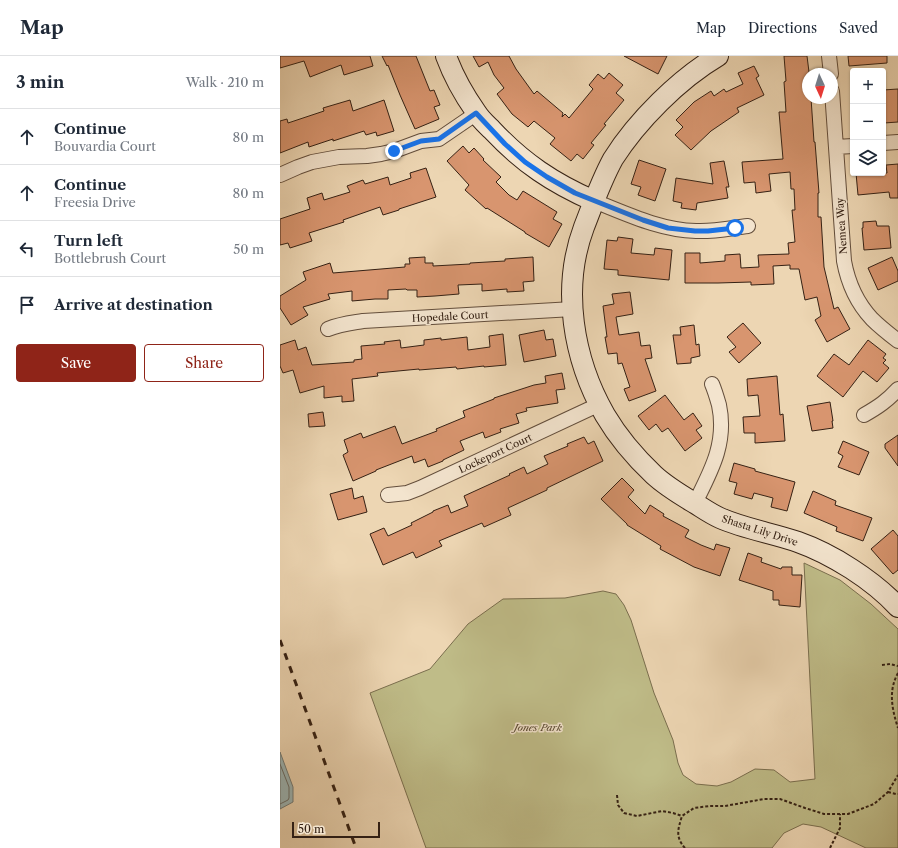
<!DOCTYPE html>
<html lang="en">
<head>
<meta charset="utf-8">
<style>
  :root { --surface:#fff; --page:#f6f6f7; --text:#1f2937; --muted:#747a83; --line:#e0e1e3; --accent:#8f2418 }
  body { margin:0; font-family:"Libre Caslon Text",serif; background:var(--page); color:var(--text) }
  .controls { position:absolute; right:12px; top:12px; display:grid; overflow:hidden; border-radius:4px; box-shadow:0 1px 3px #0004 }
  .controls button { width:36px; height:36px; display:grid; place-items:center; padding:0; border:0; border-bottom:1px solid var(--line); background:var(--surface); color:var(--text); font:20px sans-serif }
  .compass { position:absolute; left:522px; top:12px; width:36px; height:36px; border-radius:50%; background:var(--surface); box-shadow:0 1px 3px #0004; rotate:176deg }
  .scale { position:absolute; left:12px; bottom:10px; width:88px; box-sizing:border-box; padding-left:4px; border:2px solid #352114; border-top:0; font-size:11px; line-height:14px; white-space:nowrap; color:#352114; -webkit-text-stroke:3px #f3e4ce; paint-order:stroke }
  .stop { position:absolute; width:12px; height:12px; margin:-9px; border:3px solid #1a73e8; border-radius:50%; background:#fff }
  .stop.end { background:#1a73e8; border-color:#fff; box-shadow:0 1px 4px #0008 }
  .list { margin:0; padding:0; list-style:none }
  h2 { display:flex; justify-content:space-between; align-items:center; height:52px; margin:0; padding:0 16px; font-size:17px }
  h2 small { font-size:13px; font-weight:400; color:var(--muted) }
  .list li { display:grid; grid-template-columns:26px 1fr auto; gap:12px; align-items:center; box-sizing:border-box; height:56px; padding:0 16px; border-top:1px solid var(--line) }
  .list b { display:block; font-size:15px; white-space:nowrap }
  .list p { margin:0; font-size:13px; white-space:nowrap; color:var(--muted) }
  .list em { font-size:13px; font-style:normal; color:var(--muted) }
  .actions { display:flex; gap:8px; padding:12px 16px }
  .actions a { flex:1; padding:9px 0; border:1px solid var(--accent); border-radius:4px; text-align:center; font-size:14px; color:var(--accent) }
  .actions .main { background:var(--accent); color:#fff }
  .icon { flex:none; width:22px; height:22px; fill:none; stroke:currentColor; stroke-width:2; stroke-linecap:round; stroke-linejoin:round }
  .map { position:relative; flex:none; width:618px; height:792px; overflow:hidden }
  header { display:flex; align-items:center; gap:24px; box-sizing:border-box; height:56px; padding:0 20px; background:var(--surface); border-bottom:1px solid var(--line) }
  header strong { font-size:19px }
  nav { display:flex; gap:22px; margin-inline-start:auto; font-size:14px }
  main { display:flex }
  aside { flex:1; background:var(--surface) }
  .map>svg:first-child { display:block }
  .green { fill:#bfbc88; stroke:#7a6e4e }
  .water { fill:#9db7b7; stroke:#737b76 }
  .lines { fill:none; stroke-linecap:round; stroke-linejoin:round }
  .shore { stroke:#696c66; stroke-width:1 }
  .building { fill:#d8956f; stroke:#352114 }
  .street-casing { stroke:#634e3c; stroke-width:16 }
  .secondary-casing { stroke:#352114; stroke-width:22 }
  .path { stroke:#352114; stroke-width:2; stroke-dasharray:3 2; stroke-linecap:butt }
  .street { stroke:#f3e4ce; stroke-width:14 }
  .secondary { stroke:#f3e4ce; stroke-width:20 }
  .rail { stroke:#352114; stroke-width:3; stroke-dasharray:7 7; stroke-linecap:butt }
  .route { stroke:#1a73e8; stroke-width:5 }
  .labels { text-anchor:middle; stroke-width:3; stroke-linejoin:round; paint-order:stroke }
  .street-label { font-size:10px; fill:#352114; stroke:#f3e4ce }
  .park-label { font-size:10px; font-style:italic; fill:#584831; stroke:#f3e4ce }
</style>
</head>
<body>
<header>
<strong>Map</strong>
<nav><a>Map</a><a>Directions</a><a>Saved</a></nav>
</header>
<main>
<aside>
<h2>3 min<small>Walk · 210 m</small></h2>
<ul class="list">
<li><svg class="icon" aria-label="ahead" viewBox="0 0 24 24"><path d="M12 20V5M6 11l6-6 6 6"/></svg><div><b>Continue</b><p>Bouvardia Court</p></div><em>80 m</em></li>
<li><svg class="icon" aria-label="ahead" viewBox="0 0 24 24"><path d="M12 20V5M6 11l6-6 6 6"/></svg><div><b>Continue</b><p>Freesia Drive</p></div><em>80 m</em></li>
<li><svg class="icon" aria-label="left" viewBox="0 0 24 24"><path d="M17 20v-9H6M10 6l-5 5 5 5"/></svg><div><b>Turn left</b><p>Bottlebrush Court</p></div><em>50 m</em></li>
<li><svg class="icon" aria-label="arrive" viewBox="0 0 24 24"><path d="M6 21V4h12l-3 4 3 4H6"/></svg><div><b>Arrive at destination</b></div></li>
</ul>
<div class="actions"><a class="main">Save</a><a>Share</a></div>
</aside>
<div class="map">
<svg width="618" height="792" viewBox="0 0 618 792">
  <rect width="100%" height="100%" fill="#edd6b3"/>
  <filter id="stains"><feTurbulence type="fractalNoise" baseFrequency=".005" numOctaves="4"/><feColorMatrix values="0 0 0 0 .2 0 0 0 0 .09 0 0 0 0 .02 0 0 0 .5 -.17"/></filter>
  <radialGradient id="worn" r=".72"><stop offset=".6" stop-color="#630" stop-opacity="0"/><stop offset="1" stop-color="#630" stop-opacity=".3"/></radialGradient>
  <path class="green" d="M524 507 560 524 591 548 618 573V792H586L541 771 523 768 504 777 492 792H146L90 637 150 613 188 568 223 543 285 542 323 535 336 538 344 549 351 564 374 637 393 684 398 707 403 719 416 728 437 730 451 726 475 713 494 714 510 726 535 723Z"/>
  <path class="water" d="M0 696 13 731V746L0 753Z"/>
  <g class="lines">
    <path class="shore" d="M0 708 9 731V742L8 744 0 748"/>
  </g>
  <path class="building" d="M0 0H90L93 10 64 19 61 9 30 21 24 5 0 12Z
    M102 0H136L150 35 154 34 160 49 154 51 159 63 135 73 120 39 108 9 107 10Z
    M193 0H229L236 13 254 38 257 35 283 57 282 61 285 58 289 62 313 33 309 29 318 18 324 23 329 17 343 29 336 37 344 44 324 68 326 69 311 87 314 89 303 103 297 98 291 105 270 88 275 82 254 65 248 71 232 58 217 38 224 32 214 19 208 6 199 11Z
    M344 0H387L378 18Z
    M504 0H527L529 16 528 42H531L534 86H535L539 137H538V161H541L544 211 554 253 558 251 570 273 547 286 535 264 541 260 537 241 525 244 519 213H510V209L493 210 494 228 471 229V226L438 227H405V197H420V207L445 205V199L460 198 461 212 479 211 478 199 509 198 508 187 515 186 512 154H515L514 133H511L510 116 489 118 491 135 476 137 475 126 464 127 462 106 503 103 499 56H506L504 26 506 25Z
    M568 0H607V7L569 10Z
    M474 10 479 20 476 22 484 39 457 52 459 56 431 75 411 94 395 79 403 71 396 64 414 46 431 35 434 40 444 33 446 36 463 28 458 17Z
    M618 33V66L604 67 603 34Z
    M70 44 73 55 104 44 114 75 97 80 96 76 86 79 84 75 53 85V83L29 91 28 86 0 97V65L7 63 8 67 44 55 43 52Z
    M183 90 189 97 194 92 204 103 203 104 221 121 216 126 229 139 237 144 243 135 277 156 273 163 282 168 269 191 245 177V176L207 152 206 153 185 134 189 129 167 105Z
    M359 104 386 113 375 145 358 139 361 131 351 128Z
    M444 105 449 131H446L448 142 417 147 416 154 401 152 402 147 393 145 396 122 433 128 430 107Z
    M618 108V142H610L609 136 578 139 576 117H607L606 109Z
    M146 112 156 141 119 153V154L103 159 100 151 63 164 64 166 29 177 32 185 10 192 8 187 0 189V163L30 153 27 142 42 137 44 144 70 136 67 130 83 124 85 128 108 121 110 129 131 122 130 117Z
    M596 165 597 170H609L611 192 584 194 582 172H583V166Z
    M338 181 353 183 351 197 374 199 375 192 392 194 389 224 338 219V214L324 213 327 184 337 185Z
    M145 201V207H153V210L190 208V207L225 205V203L253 201 254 225 243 226 244 235 227 236V233L202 235V228L178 229 179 238 155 240 137 241V234H127L126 233 108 234V243H95L72 245V235L48 238 50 243 23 251 28 259 11 269 0 252V240L26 224 23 216 50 207 53 217 125 211V208H130L129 202Z
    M612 201 618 215V225L598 234 588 212Z
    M350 236 353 258 336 261 339 279 359 276 361 290 370 289 372 302 365 303 376 335 349 345 344 333 350 331 342 307 338 308 337 297 328 298 325 281H327L323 250 334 248 332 238Z
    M463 267 481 287 459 307 449 296 456 291 447 281Z
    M414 269 416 289 419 288 420 300 411 302V307L397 308 393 279H401L400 271Z
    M264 274 266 284 273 283 276 300 244 306 239 279Z
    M223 278 226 309 204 311V310L177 313 176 311 139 314V313L97 317 98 320 72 323 74 345 62 346V340L44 342V330L20 337 13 314 3 317 0 310V289L15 284 18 294 26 291 32 309 74 306V304L82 303 81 290 105 288 104 286 120 284 121 292 144 289V284L161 282V284L187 281 188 294 210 291 209 280Z
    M588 284 606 298 603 302 606 304 603 307 609 312 597 326 583 315 563 341 537 320 554 298 569 309Z
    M282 317 285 333 276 334 278 347 246 352 247 355 236 358 239 367 220 373 221 376 205 382 203 376 180 385 184 394 163 404V405L148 411 145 403 134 407 132 400 96 414V415L73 425 63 399 68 396 64 384 81 377 83 382 115 370 122 388 157 375 156 373 185 361 183 355 214 343V342L254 329 266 327 265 320Z
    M497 320 500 359 503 358 505 385 475 387V377H464L463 361 480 360 478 339 468 340 467 323Z
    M385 339 404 364 413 357 422 370 416 374 422 382 405 395 388 372 382 376 376 368 369 374 358 360Z
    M550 346 553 365H552L553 372 532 375 527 350Z
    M43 356 45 370 29 371 28 358Z
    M618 379V410L605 392V388Z
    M304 381 308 388 314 385 323 405 267 432V434L228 452 231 459 204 471 202 467 159 485 162 490 136 502 133 496 103 509 90 478 104 472 108 480 132 469 131 467 153 456V455L168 449 171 457 188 450 184 440 230 419 229 418 244 411 247 418 268 408 264 400 288 390 287 388Z
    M563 385 589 396 579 419 558 411 563 400 558 397Z
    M454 407 475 413V415L515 426 507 455 491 451 493 442 474 437 472 443 454 438 457 427 449 425Z
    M342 422 354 434 348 441 365 458 370 449 384 458 383 460 409 474 405 481 421 489 434 494 436 488 450 492 440 520 414 511 380 493 381 490 347 469V468L321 443Z
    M72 432 74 443 83 440 87 456 58 464 50 438Z
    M533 435 556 445 555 449 592 462 583 485 556 475 557 471 524 457Z
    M613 474 618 480V514L613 518 591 493Z
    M468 497 482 502 481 506 501 513 502 511H512V519H522L520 551 499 549V544H493V535L459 524Z"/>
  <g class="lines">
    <defs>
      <path id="street" d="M549 0 551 18
        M552 35 564 205C568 227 577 247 592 263 600 271 609 278 618 285
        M603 87 618 86
        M556 91 573 90
        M0 119 18 111 32 106 59 101 87 100 101 98 114 95 141 85 159 83 197 57
        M314 145C347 158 380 174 416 175 434 176 451 172 468 170
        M48 273C60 268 71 267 83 265L293 253
        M584 359C598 351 607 345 618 333
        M108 439 127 437 140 432 320 348
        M415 447C431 415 447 387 439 349 437 342 435 335 432 328"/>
      <path id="secondary" d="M166 0C173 19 184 39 196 56 200 63 207 69 212 74 243 107 273 127 314 145
        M438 0C399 23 357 65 333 103 321 125 313 148 304 171 281 232 293 303 325 359 338 381 356 402 374 419 387 431 401 439 416 448 424 453 431 458 440 462 465 473 492 477 518 486 552 498 593 524 618 551"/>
    </defs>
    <use href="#street" class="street-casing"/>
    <use href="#secondary" class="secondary-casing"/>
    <path class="path" d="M602 609 610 608 618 610
      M618 617C608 635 612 653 618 672
      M608 736 616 738H618
      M337 739 338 749 344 757 357 760 382 755 393 757 402 760
      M405 792C395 781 398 773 402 760L414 752 430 750H445L484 743H500L525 752 544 758H568L594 748 608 736 618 719
      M550 792 560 772V758"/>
    <use href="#street" class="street"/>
    <use href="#secondary" class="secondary"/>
    <path class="rail" d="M0 584 76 792"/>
  </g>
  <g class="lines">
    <path class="route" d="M114 95 141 85 159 83 196 57 225 88 245 106 267 121 295 137 363 164 388 172 415 175H428L455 172"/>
  </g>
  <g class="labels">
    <g class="street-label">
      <text transform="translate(561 170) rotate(-94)" y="4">Nemea Way</text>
      <text transform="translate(170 260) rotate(-3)" y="4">Hopedale Court</text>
      <text transform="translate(215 397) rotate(-25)" y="4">Lockeport Court</text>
      <text transform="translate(480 474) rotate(18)" y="4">Shasta Lily Drive</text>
    </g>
    <g class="park-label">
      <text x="258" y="675">Jones Park</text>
    </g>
  </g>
  <rect width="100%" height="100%" filter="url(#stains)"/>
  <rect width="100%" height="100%" fill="url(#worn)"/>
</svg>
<div class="controls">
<button>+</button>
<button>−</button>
<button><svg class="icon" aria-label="layers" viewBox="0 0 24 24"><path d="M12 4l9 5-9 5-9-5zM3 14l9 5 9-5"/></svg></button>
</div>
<svg class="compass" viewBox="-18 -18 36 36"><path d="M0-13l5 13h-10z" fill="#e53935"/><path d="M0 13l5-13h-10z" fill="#747a83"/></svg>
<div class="scale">50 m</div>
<div class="stop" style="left:455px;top:172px"></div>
<div class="stop end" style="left:114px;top:95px"></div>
</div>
</main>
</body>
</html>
